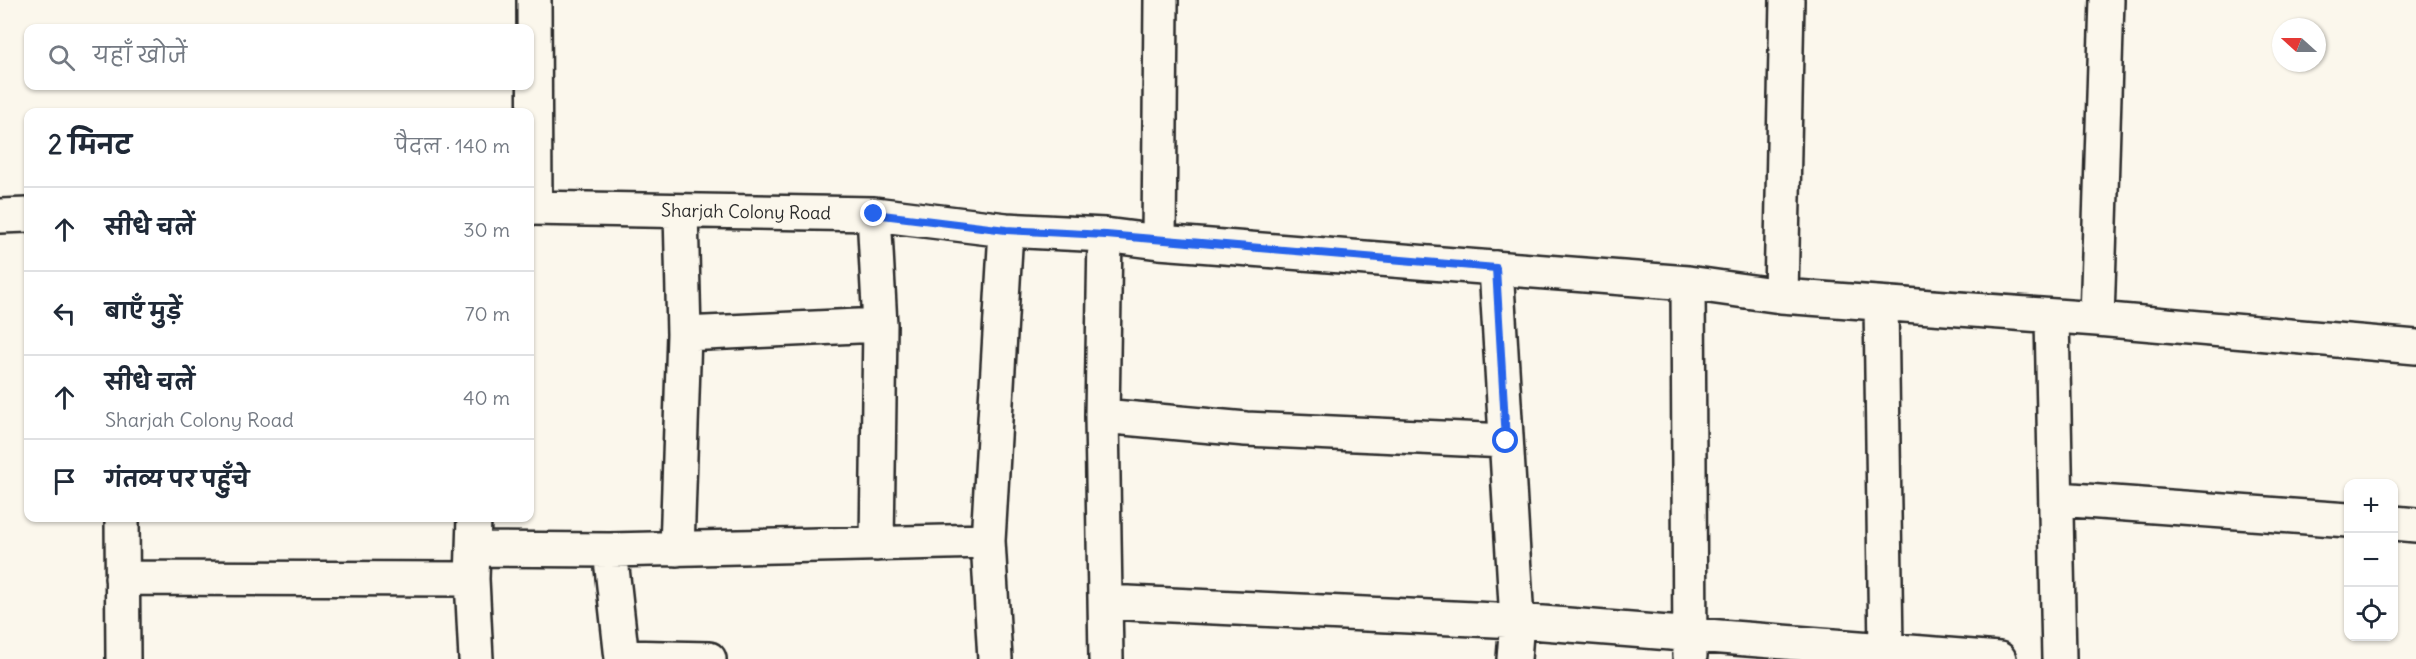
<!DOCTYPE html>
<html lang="hi">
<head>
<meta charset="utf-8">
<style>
  :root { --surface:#fff; --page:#f6f6f7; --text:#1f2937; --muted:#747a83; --line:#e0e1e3 }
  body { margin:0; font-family:Delius,"Playpen Sans Deva",sans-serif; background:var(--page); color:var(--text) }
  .controls { position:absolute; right:18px; bottom:18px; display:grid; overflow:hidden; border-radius:12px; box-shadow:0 2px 4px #0004 }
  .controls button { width:54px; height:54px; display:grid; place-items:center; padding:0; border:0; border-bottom:2px solid var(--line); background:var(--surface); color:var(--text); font:30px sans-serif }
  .compass { position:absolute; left:2272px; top:18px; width:54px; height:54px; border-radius:50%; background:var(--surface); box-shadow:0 2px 4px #0004; rotate:291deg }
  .stop { position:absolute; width:18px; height:18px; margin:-14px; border:4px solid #2563eb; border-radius:50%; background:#fff }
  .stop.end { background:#2563eb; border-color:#fff; box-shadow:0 2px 6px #0008 }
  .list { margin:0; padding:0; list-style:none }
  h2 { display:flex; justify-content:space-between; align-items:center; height:78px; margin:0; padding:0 24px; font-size:26px }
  h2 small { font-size:20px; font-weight:400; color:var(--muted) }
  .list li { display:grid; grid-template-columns:39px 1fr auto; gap:18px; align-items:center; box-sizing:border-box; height:84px; padding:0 24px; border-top:2px solid var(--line) }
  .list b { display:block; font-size:22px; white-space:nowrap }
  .list p { margin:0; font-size:20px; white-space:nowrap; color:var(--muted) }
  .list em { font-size:20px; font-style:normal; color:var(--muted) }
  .icon { flex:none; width:33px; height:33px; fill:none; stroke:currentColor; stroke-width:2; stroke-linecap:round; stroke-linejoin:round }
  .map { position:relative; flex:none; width:2416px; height:659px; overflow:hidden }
  .search { position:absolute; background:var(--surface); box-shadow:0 2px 4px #0004; left:24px; top:24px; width:510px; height:66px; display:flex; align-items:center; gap:15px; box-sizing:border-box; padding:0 21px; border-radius:12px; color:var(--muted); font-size:22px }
  .panel { position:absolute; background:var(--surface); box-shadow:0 2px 4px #0004; left:24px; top:108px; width:510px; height:414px; border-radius:12px }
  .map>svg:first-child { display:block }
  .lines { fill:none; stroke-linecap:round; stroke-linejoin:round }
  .minor-casing { stroke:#2b2b2b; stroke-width:38 }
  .minor { stroke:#fbf7ec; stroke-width:33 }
  .route { stroke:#2563eb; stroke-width:8 }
  .labels { text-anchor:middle; stroke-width:4.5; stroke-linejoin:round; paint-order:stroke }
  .street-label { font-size:18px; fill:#2b2b2b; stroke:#fbf7ec }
</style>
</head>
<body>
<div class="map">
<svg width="2416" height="659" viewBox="0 0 2416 659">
  <rect width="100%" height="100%" fill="#fbf7ec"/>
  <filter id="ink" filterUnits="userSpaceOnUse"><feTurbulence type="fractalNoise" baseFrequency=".0167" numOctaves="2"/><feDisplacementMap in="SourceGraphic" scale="12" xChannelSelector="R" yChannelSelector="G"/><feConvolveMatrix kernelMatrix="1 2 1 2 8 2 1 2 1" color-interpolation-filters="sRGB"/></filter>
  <g filter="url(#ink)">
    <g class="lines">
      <defs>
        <path id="minor" d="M534 0 535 208
          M530 208 874 214 1006 230 1105 235 1159 242 1688 283 1781 296 2097 319 2416 347
          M874 214 880 325 877 544
          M0 216 28 215
          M1105 235 1102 416 1106 659
          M1159 242 1161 0
          M1496 268 1517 621 1514 659
          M1688 283 1690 656
          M1781 296 1787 0
          M1881 304 1886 651
          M2052 318 2059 659
          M2097 319 2107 0
          M684 334 880 325
          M1102 416 1246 429 1506 441
          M2058 499 2348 520
          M122 518 123 659
          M474 518 472 579 476 659
          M2394 523 2416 525
          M474 549 610 550 988 541
          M677 549 684 334 681 212
          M610 550 622 659
          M122 578 472 579
          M1106 602 1517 621 1999 659
          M622 657 709 659
          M995 659 988 541 1006 230"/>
      </defs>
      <use href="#minor" class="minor-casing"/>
      <use href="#minor" class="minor"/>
    </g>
  </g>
  <g class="lines" filter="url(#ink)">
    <path class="route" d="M874 214 1006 230 1106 235 1496 268 1506 441"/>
  </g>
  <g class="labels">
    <g class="street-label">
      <text transform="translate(746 212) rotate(1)" y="6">Sharjah Colony Road</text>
    </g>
  </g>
</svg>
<div class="controls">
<button>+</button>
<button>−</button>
<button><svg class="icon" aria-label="locate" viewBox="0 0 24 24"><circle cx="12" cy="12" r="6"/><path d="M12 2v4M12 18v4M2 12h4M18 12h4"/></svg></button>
</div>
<svg class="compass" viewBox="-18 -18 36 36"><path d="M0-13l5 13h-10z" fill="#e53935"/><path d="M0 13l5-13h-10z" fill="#747a83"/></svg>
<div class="stop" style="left:1506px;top:441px"></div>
<div class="stop end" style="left:874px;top:214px"></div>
<div class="search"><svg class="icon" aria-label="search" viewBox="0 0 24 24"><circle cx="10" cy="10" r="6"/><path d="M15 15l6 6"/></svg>यहाँ खोजें</div>
<section class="panel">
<h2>2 मिनट<small>पैदल · 140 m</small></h2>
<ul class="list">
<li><svg class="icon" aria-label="ahead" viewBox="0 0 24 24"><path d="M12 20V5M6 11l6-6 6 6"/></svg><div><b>सीधे चलें</b></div><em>30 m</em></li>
<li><svg class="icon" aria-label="left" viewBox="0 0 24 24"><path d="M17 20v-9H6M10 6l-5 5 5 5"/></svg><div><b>बाएँ मुड़ें</b></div><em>70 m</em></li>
<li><svg class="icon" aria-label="ahead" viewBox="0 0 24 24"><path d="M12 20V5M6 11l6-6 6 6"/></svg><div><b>सीधे चलें</b><p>Sharjah Colony Road</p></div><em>40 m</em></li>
<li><svg class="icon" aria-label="arrive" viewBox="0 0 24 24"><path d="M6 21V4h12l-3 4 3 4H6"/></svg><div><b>गंतव्य पर पहुँचे</b></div></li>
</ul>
</section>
</div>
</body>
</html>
